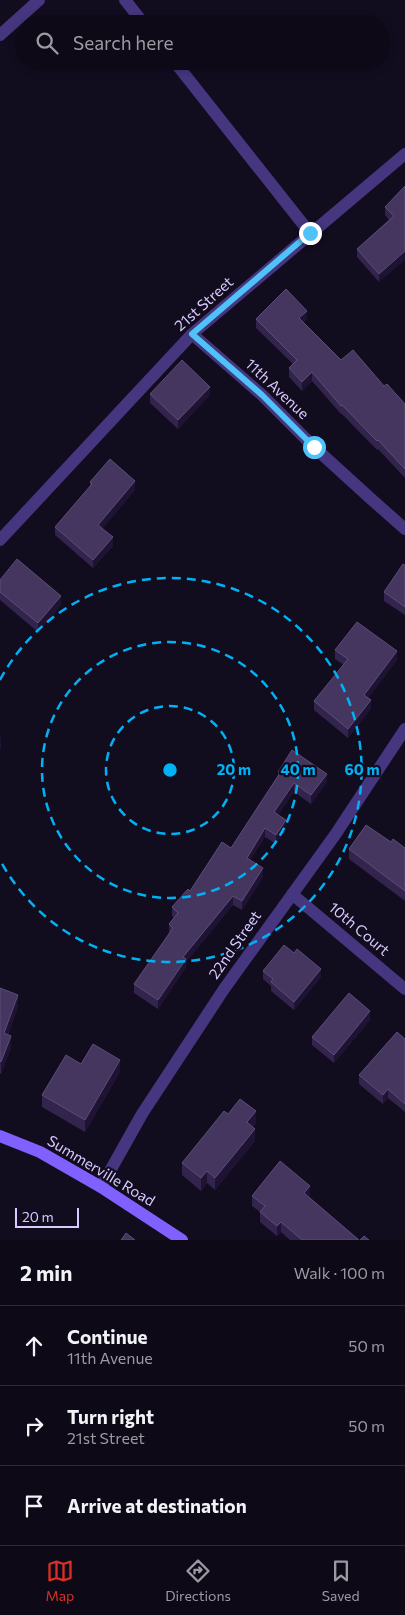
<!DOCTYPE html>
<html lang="en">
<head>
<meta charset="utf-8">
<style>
  :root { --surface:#0e0917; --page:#1c1724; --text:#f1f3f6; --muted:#9b9aa1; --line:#2e2a36; --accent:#d93025 }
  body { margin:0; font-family:Commissioner,sans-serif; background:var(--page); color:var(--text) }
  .scale { position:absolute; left:15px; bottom:12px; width:64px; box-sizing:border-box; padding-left:5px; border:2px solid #d9caff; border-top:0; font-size:14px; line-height:18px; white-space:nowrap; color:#d9caff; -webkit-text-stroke:4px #120c1f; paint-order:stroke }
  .stop { position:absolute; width:15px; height:15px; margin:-11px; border:4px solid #4fc3f7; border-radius:50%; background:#fff }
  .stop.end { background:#4fc3f7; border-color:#fff; box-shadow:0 1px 5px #0008 }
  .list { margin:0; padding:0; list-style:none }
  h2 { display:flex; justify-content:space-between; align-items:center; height:65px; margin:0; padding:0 20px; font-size:21px }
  h2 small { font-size:16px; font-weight:400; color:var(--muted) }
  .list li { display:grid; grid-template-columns:32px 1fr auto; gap:15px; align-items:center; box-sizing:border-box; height:80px; padding:0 20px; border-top:1px solid var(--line) }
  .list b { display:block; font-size:19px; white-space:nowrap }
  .list p { margin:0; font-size:16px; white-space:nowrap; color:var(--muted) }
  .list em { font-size:16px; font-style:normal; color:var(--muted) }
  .icon { flex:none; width:28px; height:28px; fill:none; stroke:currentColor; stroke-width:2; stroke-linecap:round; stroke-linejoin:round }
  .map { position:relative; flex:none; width:405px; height:1240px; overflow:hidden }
  .search { position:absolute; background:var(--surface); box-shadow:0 2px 8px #0003; left:15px; right:15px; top:15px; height:55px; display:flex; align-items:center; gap:12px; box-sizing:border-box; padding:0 18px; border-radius:28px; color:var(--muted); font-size:19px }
  .sheet { height:305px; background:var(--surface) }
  nav { display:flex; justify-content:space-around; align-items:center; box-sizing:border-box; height:70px; border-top:1px solid var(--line); background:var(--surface); font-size:14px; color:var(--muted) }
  nav a { display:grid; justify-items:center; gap:2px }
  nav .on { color:var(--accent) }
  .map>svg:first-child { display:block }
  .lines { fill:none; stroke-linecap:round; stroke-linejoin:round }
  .minor { stroke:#45367f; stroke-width:12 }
  .secondary { stroke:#8061ff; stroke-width:12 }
  .wall { fill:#33244d }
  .shaded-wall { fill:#1f1333 }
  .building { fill:#453660; stroke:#5c4d79 }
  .route { stroke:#4fc3f7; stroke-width:6 }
  .ring { fill:none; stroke:#00b2f5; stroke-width:2.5; stroke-dasharray:9 6 }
  .labels { text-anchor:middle; stroke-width:4.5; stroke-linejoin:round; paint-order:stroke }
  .street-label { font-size:15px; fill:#d9caff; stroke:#120c1f }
  .centre { fill:#00b2f5; stroke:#120c1f; stroke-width:2.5 }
  .ring-label { font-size:15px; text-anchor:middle; font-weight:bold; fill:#00b2f5; stroke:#120c1f; stroke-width:4.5; stroke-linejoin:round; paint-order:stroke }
</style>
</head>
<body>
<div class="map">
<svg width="405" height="1240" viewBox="0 0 405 1240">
  <rect width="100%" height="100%" fill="#120c1f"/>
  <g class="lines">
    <path class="minor" d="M125 0 144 24
      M0 35 39 0
      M174 61 310 233
      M192 334 262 395 314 447 370 498 405 529
      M0 540 192 334 405 154
      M292 894 405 989
      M101 1187 142 1114 224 989 335 835 405 729"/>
    <path class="secondary" d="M0 1136 40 1152 101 1187 182 1240"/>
  </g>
  <path class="wall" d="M405 186 379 282 357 257V249L389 220 385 215V207Z
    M256 319H307L303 323 341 360 384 386 405 404V478L378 449 377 450 342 414H341L312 381 302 391 289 377V368L293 364 256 328Z
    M150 394 210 395 178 429 150 403Z
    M90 482 135 490 102 529 113 546 93 568 55 535V527L90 486Z
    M405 565V615L384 601V592Z
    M0 580 61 605 38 632 0 600Z
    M335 650 397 660 368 698 371 709 348 738 314 710V701L344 665 335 659Z
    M278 772 327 782 311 804 294 792 278 815 286 829 276 844 265 837 250 860 263 877 242 910 233 905 186 962V967L158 1009 134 993V984L170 934 169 933V924L174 918 172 916V907L190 891 231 848 278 777Z
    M391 842 405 848V901L349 859V849Z
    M294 953 321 977 294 1010 271 991V986L263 979V971Z
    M0 988 18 1007 8 1035 11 1048 1 1074 0 1073Z
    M370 1020 334 1063 312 1045V1037Z
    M405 1039V1112L388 1098 383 1104 359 1084V1075Z
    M120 1072 85 1132 42 1107V1095Z
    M228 1114 256 1123 253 1127 255 1141 215 1190 207 1183 201 1191 182 1175V1163Z
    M252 1196H310L309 1197 359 1240H290L281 1232 277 1236 260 1222V1212L252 1206Z"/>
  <path class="shaded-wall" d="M405 251V260L379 282V274Z
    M307 311V319L299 327V318Z
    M312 372V381L302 391V382Z
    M210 387V395L178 429V420Z
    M135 481V490L98 534V525Z
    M113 537V546L93 568V560Z
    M61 596V605L38 632V623Z
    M397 651V660L364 703V695Z
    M371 700V709L348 738V729Z
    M1 736V748L0 750V738Z
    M327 774V782L311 804V795Z
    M294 783V792L274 821V812Z
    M286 820V829L276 844V835Z
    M265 828V837L247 866V858Z
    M263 868V877L242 910V901Z
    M233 896V905L186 962V967L158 1009V1000L183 957Z
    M321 969V977L294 1010V1002Z
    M18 995V1007L4 1045V1033Z
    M370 1011V1020L334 1063V1055Z
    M11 1036V1048L1 1074V1062Z
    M120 1060V1072L85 1132V1120Z
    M388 1089V1098L383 1104V1095Z
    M256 1111V1123L247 1134V1122Z
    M255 1129V1141L215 1190V1178Z
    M207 1171V1183L201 1191V1178Z
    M310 1186V1196L304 1203V1193Z
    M281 1222V1232L277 1236V1226Z"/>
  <path class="building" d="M405 186V251L379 274 357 249 394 216 385 207Z
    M286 289 307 311 299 318 341 360 353 350 384 386 387 384 405 404V469L378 440 377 441 342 405 341 406 312 372 302 382 289 368 297 360 256 319Z
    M182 360 210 387 178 420 150 394Z
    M110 459 135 481 98 525 113 537 93 560 55 527 92 484 90 482Z
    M17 559 61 596 38 623 0 592V580Z
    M403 564 405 565V607L384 592Z
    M357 622 397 651 364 695 371 700 348 729 314 701 348 659 335 650Z
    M292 750 327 774 311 795 294 783 274 812 286 820 276 835 265 828 247 858 263 868 242 901 233 896 183 957 186 959 158 1000 134 984 173 928 169 924 178 913 172 907 188 889 190 891 222 842 231 848 280 773 278 772Z
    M366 825 391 842 393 839 405 848V891L349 849Z
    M284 945 294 953 297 949 321 969 294 1002 271 982 273 979 263 971Z
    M0 988 18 995 4 1033 11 1036 1 1062 0 1061Z
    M349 993 370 1011 334 1055 312 1037Z
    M397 1032 405 1039V1104L388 1089 383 1095 359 1075Z
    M93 1044 120 1060 85 1120 42 1095 66 1055 81 1064Z
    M240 1099 256 1111 247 1122 255 1129 215 1178 207 1171 201 1178 182 1163 224 1111 228 1114Z
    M280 1161 310 1186 304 1193 359 1240H302L281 1222 277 1226 260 1212 265 1206 252 1196Z
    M126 1233 135 1240H121Z
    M364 1236 369 1240H360Z"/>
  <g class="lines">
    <path class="route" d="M310 233 192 334 262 395 314 447"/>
  </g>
  <g class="ring">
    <circle cx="170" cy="770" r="64"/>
    <circle cx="170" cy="770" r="128"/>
    <path d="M0 680A192 192 0 1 1 0 860"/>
  </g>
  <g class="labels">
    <g class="street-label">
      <text transform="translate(204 304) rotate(-42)" y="5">21st Street</text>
      <text transform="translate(277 389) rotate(43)" y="5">11th Avenue</text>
      <text transform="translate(359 929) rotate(40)" y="5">10th Court</text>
      <text transform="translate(235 945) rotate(-55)" y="5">22nd Street</text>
      <text transform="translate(101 1171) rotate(31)" y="5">Summerville Road</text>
    </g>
  </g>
  <circle cx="170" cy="770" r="8" class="centre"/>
  <g class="ring-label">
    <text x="234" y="775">20 m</text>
    <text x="298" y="775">40 m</text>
    <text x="362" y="775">60 m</text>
  </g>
</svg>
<div class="scale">20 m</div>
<div class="stop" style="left:314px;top:447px"></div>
<div class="stop end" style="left:310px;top:233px"></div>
<div class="search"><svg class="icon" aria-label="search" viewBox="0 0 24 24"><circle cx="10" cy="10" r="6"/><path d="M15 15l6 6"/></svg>Search here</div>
</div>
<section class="sheet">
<h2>2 min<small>Walk · 100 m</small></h2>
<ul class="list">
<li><svg class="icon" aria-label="ahead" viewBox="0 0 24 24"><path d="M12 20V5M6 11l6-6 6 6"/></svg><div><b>Continue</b><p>11th Avenue</p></div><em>50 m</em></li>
<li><svg class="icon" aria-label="right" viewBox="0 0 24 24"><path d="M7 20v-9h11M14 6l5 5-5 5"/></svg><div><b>Turn right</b><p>21st Street</p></div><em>50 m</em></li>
<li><svg class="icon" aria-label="arrive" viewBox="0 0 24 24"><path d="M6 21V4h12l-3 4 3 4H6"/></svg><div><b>Arrive at destination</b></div></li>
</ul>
</section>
<nav>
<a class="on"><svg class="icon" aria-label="map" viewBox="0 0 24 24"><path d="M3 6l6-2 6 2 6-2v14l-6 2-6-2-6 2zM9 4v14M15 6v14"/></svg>Map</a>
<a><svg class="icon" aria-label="directions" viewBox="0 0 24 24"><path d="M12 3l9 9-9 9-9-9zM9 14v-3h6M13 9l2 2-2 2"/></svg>Directions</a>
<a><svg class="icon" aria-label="saved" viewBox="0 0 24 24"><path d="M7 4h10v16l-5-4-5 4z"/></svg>Saved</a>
</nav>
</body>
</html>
